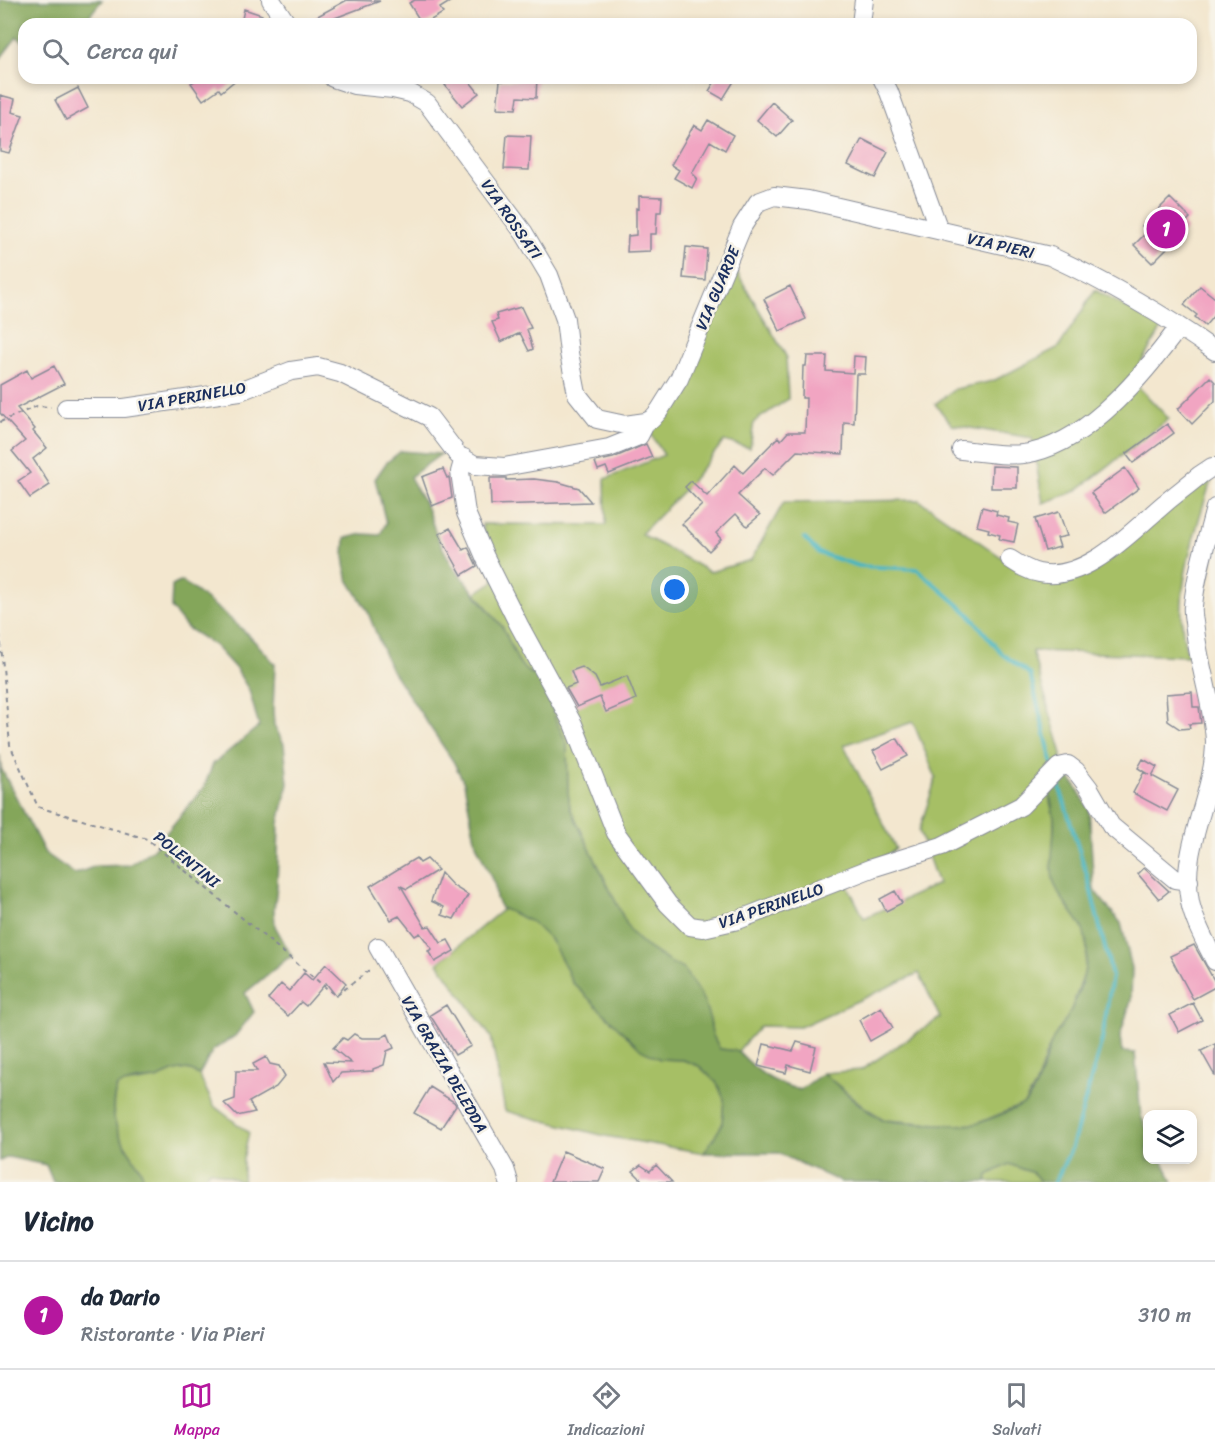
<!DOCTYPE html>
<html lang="it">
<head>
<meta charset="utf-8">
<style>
  :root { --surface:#fff; --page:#f6f6f7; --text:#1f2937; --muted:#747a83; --line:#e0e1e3; --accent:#b5179e }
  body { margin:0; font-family:Sriracha,sans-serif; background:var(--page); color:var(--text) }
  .controls { position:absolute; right:18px; bottom:18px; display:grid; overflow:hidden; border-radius:12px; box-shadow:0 3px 9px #0003 }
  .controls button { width:54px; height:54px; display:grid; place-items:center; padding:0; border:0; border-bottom:2px solid var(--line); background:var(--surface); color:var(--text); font:30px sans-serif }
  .you { position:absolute; left:675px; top:590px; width:21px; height:21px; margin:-15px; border:4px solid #fff; border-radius:50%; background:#1a73e8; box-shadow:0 0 0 9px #1a73e833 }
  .badge { display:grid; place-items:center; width:39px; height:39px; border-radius:50%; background:var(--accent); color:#fff; font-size:20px; font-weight:700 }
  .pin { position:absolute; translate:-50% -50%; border:3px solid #fff; box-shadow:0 2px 6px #0006 }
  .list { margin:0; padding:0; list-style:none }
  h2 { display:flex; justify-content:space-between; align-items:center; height:78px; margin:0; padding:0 24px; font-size:26px }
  h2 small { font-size:20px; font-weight:400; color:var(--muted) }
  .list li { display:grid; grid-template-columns:39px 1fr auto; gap:18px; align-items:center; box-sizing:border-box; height:108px; padding:0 24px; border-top:2px solid var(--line) }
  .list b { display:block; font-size:22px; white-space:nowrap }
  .list p { margin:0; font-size:20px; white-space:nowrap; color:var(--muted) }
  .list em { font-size:20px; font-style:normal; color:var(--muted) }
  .icon { flex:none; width:33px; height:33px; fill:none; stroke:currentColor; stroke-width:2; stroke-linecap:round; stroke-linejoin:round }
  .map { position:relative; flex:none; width:1215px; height:1182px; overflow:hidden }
  .search { position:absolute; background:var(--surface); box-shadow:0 3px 9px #0003; left:18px; right:18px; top:18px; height:66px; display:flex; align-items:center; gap:15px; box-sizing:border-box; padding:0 21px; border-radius:18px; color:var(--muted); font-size:22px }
  .sheet { height:186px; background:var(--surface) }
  nav { display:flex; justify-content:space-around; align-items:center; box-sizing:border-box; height:84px; border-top:2px solid var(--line); background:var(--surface); font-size:16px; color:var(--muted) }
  nav a { display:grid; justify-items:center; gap:3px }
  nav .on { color:var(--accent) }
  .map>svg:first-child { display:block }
  .green { fill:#a6bf65; stroke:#607762; stroke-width:1.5; fill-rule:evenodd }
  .forest { fill:#84a65a; stroke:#506a5c; stroke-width:1.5 }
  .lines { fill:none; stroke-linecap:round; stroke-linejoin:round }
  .stream { stroke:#47b5c1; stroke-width:4 }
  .building { fill:#f1a5c2 }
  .minor-casing { stroke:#878b96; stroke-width:20 }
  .path { stroke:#878b96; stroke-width:2; stroke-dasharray:4.5 4.5; stroke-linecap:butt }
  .minor { stroke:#fff; stroke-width:18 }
  .labels { text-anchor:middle; stroke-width:5; stroke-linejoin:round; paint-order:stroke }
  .street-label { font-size:16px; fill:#1b2f5e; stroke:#f7f3e8 }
</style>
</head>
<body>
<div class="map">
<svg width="1215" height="1182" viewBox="0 0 1215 1182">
  <rect width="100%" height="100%" fill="#f7f3e8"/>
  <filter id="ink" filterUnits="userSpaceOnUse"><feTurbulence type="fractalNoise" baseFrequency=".0167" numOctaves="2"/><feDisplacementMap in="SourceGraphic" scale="12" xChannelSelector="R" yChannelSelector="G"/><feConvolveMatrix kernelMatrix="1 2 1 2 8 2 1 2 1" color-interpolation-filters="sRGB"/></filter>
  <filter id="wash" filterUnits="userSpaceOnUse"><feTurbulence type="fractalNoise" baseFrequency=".008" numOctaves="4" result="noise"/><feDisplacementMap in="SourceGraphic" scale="24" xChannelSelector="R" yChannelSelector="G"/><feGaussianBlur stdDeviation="1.35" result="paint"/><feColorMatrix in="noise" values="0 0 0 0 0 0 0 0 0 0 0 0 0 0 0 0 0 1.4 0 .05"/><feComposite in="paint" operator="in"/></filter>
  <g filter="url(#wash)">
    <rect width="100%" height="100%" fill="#f3e7cf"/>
    <path class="green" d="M735 269 786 356 788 399 754 422 750 448 724 441 686 488 641 534 710 572 751 560 784 502 919 500 1020 570 1079 569 1214 471C1197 527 1169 598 1188 656L1032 651 1062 754 1059 767 1048 793 1054 818 1053 860 1055 884 1068 907 1084 928 1087 949 1084 974 1069 1015 1056 1034 1046 1054 1036 1085 1024 1104 976 1124 953 1125 885 1120 866 1108 823 1073 861 1070 940 1018 919 973 800 1027 760 1026 738 1051 720 1049 712 1034 710 1020 683 968 671 963 641 943 630 931 570 808 568 792 567 744 556 721 543 680 525 670 518 661 503 628 476 593 494 581 482 524 606 525 605 479 664 455 648 430 692 367ZM913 722 936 778 919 831 938 884 864 918 846 882 896 849 844 745Z
      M1095 290 1162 328 1134 374 1129 377 1169 419 1076 491 1043 503 1032 438 952 425 935 404 955 389 993 381 1059 347Z
      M501 908C511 913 523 916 532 922 552 936 563 960 572 982L660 1059 683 1060 699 1066 717 1083 724 1099 722 1126 704 1153 605 1136 505 1111 491 1037 438 963 502 910Z
      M187 1069 199 1075 214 1106 249 1133 243 1159V1182L210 1170 201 1182H144C143 1170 136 1162 130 1153 115 1131 108 1111 118 1085L156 1079 175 1071Z
      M1009 1164 1033 1173 1041 1182H987L988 1175Z"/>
    <path class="forest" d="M0 0H102L83 24H24V42L17 37 0 59Z
      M401 451 441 454 410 477 427 508 438 539 452 565 503 628 518 661 525 670 543 680 556 721 567 744 568 792 570 808 630 931 641 943 671 963 683 968 704 1001 710 1020 712 1034 720 1049 738 1051C760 1074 769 1081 800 1090L823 1073C839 1086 866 1113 884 1120 895 1123 963 1126 975 1124 981 1123 1021 1107 1025 1103 1041 1087 1044 1057 1054 1037 1059 1029 1065 1022 1069 1014 1079 995 1087 970 1087 949 1086 919 1065 911 1055 885 1047 865 1056 839 1054 818 1052 803 1048 792 1049 777L1059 767 1074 783 1089 809 1094 890 1121 923 1132 968 1131 1000 1120 1036 1122 1052 1135 1053 1141 1116 1147 1130 1148 1160H1162L1173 1182H1041L1033 1173 1009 1164 988 1175 987 1182H841L778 1153H704L722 1125 724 1099 717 1083 699 1066 683 1060 660 1059 641 1050 572 982 565 966 550 939 532 922 501 908 496 899 495 886 476 844 464 783 453 761 389 666 367 610 347 578 344 556 345 538 363 534 380 535 386 523 375 479 386 463Z
      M182 581C216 606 249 632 275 664L273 710 274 725 284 744 288 784 279 823 277 887 274 909 275 926 292 957 288 958 245 993 254 1012 235 1036 213 1050 199 1075 187 1069 175 1071 156 1079 135 1081 117 1086C108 1111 115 1131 130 1153 136 1162 143 1170 144 1182H53L46 1165 8 1157 0 1161V755L1 768 45 853 75 874 96 866 129 865 153 849 204 787 213 764 259 726 249 690 236 669 214 645 187 628 171 608 172 586Z"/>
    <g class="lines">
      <path class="stream" d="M804 538 819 553 859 566 917 569 969 614 1002 654 1030 674 1053 766
        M1055 1182 1072 1147 1102 1040 1112 976 1087 875 1057 779"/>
    </g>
    <g id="blocks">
      <path class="building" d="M347 0 380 1 335 18 338 24H303Z
        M415 0H453L440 8 443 13 424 24H422L409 3Z
        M244 9 262 15 259 24H241Z
        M199 78H238L221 92 219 89 203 100 191 83Z
        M454 78H467L479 93 462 106 445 85Z
        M518 78H537L536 98 518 97 516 109 497 108 500 81H518Z
        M717 78H736L723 99 709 91Z
        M78 88 88 108 66 120 55 100Z
        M0 95 15 99 12 112 23 115 9 153 0 151Z
        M772 102 792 120 777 137 757 120Z
        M708 120 733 135 725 150 710 141 692 173 697 178 692 188 674 178 679 170 671 165 694 125 702 130Z
        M507 135 531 136 529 170 504 169Z
        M862 139 888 152 875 178 848 165Z
        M639 196 662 197 661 212H657L656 234H650V251L627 252 628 236 636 235V208L639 209Z
        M1170 198 1190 218 1183 225 1187 228 1152 263 1134 245 1148 231 1142 226Z
        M686 247 707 249 705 280 683 278Z
        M790 286 806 319 780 331 764 299Z
        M1200 286 1215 298V314L1205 326 1195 317 1197 315 1184 305Z
        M521 307 531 328 527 329 533 349 529 351 520 333 501 342 492 322 498 320 496 314Z
        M807 356H827L826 371 853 373 854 356 866 357 865 374H856L854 423 844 422 843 454 797 451 773 475 765 468 738 495 760 515 747 526 736 514 716 533 721 539 709 551 682 524 702 505 685 487 691 481 707 496 735 465 743 473 778 437 781 440 788 432H805L806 398H802L803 366H806Z
        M54 366 64 384 17 408 35 429 33 431 47 448 33 459 50 485 30 498 18 481 30 473 12 451 25 441 0 413V385L27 370 31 378Z
        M1210 377 1215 382V401L1192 424 1178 409Z
        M1167 424 1174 433 1133 463 1126 454Z
        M646 444 652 457 609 474 606 467 598 470 595 462 613 458Z
        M992 466 1017 467V488H991Z
        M1125 468 1139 488 1105 513 1091 493Z
        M443 469 447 478 449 477 452 498 432 506 422 477Z
        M490 478H506V480L534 479 558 482 579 488 591 502 491 505Z
        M982 507 997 511 996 515 1009 518 1008 522 1018 524 1014 542 999 539 1000 535 988 532 989 529 977 526Z
        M1059 512 1067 536 1057 538 1060 547 1045 551 1035 519Z
        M450 528 463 550 468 547 477 566 462 575 439 534Z
        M582 667 595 677 600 687 627 676 636 699 606 712 600 697 577 707 566 688 576 684 571 671Z
        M1192 692 1193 707H1199L1201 723 1189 724 1190 728 1180 729 1168 721 1166 694Z
        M897 738 908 756 883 769 873 751Z
        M1143 759 1157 767 1152 776 1178 790 1167 811 1133 793 1144 772 1149 775 1138 768Z
        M416 858 420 863 427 859 438 870 407 889 401 886 425 927 430 926 441 943 448 940 454 951 435 962 428 951 432 949 420 933 415 936 399 916 391 920 370 886Z
        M1144 868 1169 891 1159 899 1138 874Z
        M441 873 453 886 468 895 454 919 442 915 444 907 431 901Z
        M895 891 902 903 886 911 880 899Z
        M1194 945 1215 982V987L1193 999 1170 956Z
        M326 964 346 983 336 996 326 983 306 1006 301 1002 288 1016 268 999 281 984 289 991 304 973 312 980Z
        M1193 1003 1202 1020 1179 1032 1170 1015Z
        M446 1005 471 1046 455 1055 430 1015Z
        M881 1007 893 1028 870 1041 859 1020Z
        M354 1034 362 1038H381L388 1034 394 1048 387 1051 384 1065 373 1069V1071L341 1073 333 1082 324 1062 351 1063 333 1048 343 1038 347 1040Z
        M797 1042 816 1047 810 1071 788 1065 786 1073 758 1066 764 1044 793 1051Z
        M1215 1044V1076L1201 1051Z
        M266 1057 270 1064 279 1066 285 1076 276 1087 249 1102 255 1112 237 1116 224 1103 235 1099 236 1071H257L253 1064Z
        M430 1087 454 1102 456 1105 441 1128 414 1113Z
        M563 1151 605 1169 599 1182H550Z
        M641 1165 650 1171 656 1165 672 1182H639L641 1179 633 1171Z"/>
    </g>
  </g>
  <g filter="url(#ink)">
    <use href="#blocks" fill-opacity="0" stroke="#878b96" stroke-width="1.5"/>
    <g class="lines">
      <defs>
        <path id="minor" d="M271 0 287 24
          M861 24 864 0
          M333 78 354 85 393 89 410 93 427 103 524 233 549 275 565 319 569 353 577 394 597 419 625 425 646 422 652 419 659 411 679 379 742 227 758 202 774 196 808 200 1050 256C1106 282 1164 315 1215 351
          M882 78 889 92 939 230
          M66 408H124L240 391 291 371 318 367 340 373 429 417 458 455 475 465 504 467 609 448 639 436 646 422
          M961 450C984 452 1011 458 1034 452 1092 438 1145 373 1179 327
          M464 458 460 472 466 513 485 557 519 625 573 724 616 833 668 904 690 926 703 928 738 920 872 868 942 846 1021 806 1059 767 1068 765 1076 771 1089 788 1111 826 1175 879 1189 881
          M1215 508C1207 540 1196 573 1193 606 1192 613 1194 621 1195 629 1199 667 1213 703 1215 741 1215 796 1179 847 1190 902 1194 922 1206 943 1215 961
          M1010 559C1019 565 1028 571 1039 573 1085 583 1132 531 1164 504 1176 494 1188 485 1200 475L1212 467H1215
          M378 947 505 1169 509 1182"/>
      </defs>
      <use href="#minor" class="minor-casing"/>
      <path class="path" d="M0 422 37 406 51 407
        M0 634 10 745 38 807 147 839 336 996 372 968"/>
      <use href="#minor" class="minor"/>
    </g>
  </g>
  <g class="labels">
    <g class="street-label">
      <text transform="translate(512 219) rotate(55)" y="6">VIA ROSSATI</text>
      <text transform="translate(1001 245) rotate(13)" y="6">VIA PIERI</text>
      <text transform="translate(717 288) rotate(-67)" y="6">VIA GUARDE</text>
      <text transform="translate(192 396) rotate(-10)" y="6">VIA PERINELLO</text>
      <text transform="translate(187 859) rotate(39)" y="6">POLENTINI</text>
      <text transform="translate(771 905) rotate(-19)" y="6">VIA PERINELLO</text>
      <text transform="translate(445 1064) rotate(60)" y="6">VIA GRAZIA DELEDDA</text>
    </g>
  </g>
</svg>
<div class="controls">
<button><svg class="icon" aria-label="layers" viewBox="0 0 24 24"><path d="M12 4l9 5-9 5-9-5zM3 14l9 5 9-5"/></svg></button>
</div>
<div class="you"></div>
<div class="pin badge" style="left:1166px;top:229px">1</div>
<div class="search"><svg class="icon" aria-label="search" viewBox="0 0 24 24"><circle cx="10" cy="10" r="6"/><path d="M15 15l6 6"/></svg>Cerca qui</div>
</div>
<section class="sheet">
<h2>Vicino<small></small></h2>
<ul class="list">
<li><span class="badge">1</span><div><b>da Dario</b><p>Ristorante · Via Pieri</p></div><em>310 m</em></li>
</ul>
</section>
<nav>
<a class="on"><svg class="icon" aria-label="map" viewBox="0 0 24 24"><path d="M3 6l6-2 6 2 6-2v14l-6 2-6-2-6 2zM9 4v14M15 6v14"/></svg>Mappa</a>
<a><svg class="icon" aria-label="directions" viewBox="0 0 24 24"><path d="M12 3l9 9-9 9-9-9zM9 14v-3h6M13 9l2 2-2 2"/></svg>Indicazioni</a>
<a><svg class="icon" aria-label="saved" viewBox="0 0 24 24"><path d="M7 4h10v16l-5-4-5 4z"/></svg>Salvati</a>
</nav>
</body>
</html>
